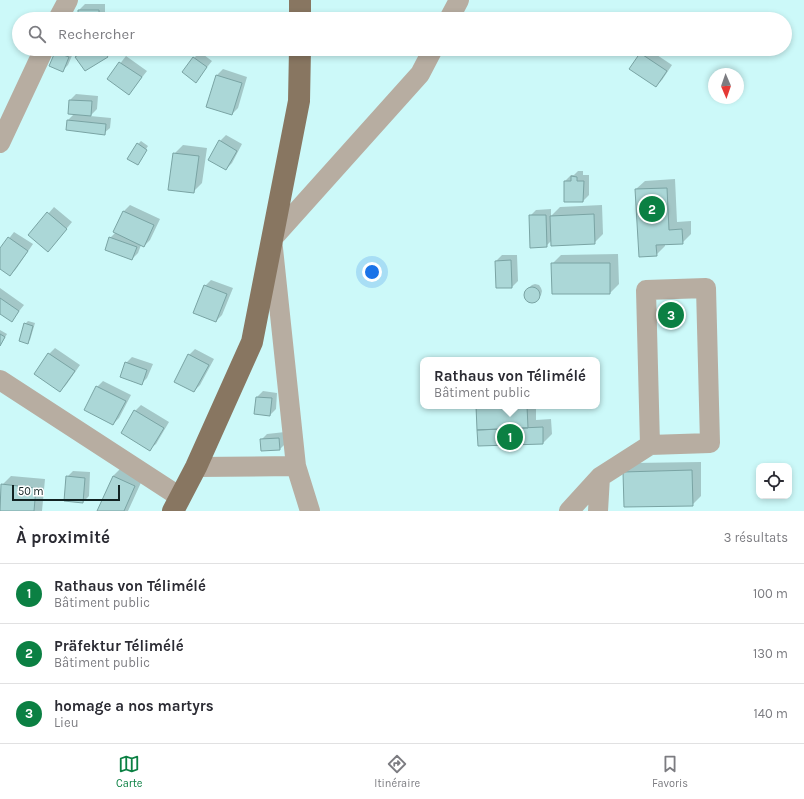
<!DOCTYPE html>
<html lang="fr">
<head>
<meta charset="utf-8">
<style>
  :root { --surface:#fff; --page:#f2f2f3; --text:#2b2b33; --muted:#7c7c81; --line:#e1e1e2; --accent:#0b8043 }
  body { margin:0; font-family:Karla,sans-serif; background:var(--page); color:var(--text) }
  .controls { position:absolute; right:12px; bottom:12px; display:grid; overflow:hidden; border-radius:8px; box-shadow:0 2px 6px #0003 }
  .controls button { width:36px; height:36px; display:grid; place-items:center; padding:0; border:0; border-bottom:1px solid var(--line); background:var(--surface); color:var(--text); font:20px sans-serif }
  .compass { position:absolute; left:708px; top:68px; width:36px; height:36px; border-radius:50%; background:var(--surface); box-shadow:0 2px 6px #0003; rotate:178deg }
  .scale { position:absolute; left:12px; bottom:10px; width:108px; box-sizing:border-box; padding-left:4px; border:2px solid #122323; border-top:0; font-size:11px; line-height:14px; white-space:nowrap; color:#122323; -webkit-text-stroke:3px #fff; paint-order:stroke }
  .you { position:absolute; left:372px; top:272px; width:14px; height:14px; margin:-10px; border:3px solid #fff; border-radius:50%; background:#1a73e8; box-shadow:0 0 0 6px #1a73e833 }
  .badge { display:grid; place-items:center; width:26px; height:26px; border-radius:50%; background:var(--accent); color:#fff; font-size:13px; font-weight:700 }
  .pin { position:absolute; translate:-50% -50%; border:2px solid #fff; box-shadow:0 1px 4px #0006 }
  .popup { position:absolute; left:420px; top:357px; width:180px; height:52px; box-sizing:border-box; display:grid; place-content:center; border-radius:8px; background:var(--surface); filter:drop-shadow(0 1px 3px #0005); font-size:13px; white-space:nowrap; color:var(--muted) }
  .popup b { font-size:15px; color:var(--text) }
  .popup::after { content:''; position:absolute; left:50%; top:100%; margin-left:-8px; border:8px solid transparent; border-top-color:var(--surface) }
  .list { margin:0; padding:0; list-style:none }
  h2 { display:flex; justify-content:space-between; align-items:center; height:52px; margin:0; padding:0 16px; font-size:17px }
  h2 small { font-size:13px; font-weight:400; color:var(--muted) }
  .list li { display:grid; grid-template-columns:26px 1fr auto; gap:12px; align-items:center; box-sizing:border-box; height:60px; padding:0 16px; border-top:1px solid var(--line) }
  .list b { display:block; font-size:15px; white-space:nowrap }
  .list p { margin:0; font-size:13px; white-space:nowrap; color:var(--muted) }
  .list em { font-size:13px; font-style:normal; color:var(--muted) }
  .icon { flex:none; width:22px; height:22px; fill:none; stroke:currentColor; stroke-width:2; stroke-linecap:round; stroke-linejoin:round }
  .map { position:relative; flex:none; width:804px; height:511px; overflow:hidden }
  .search { position:absolute; background:var(--surface); box-shadow:0 2px 6px #0003; left:12px; right:12px; top:12px; height:44px; display:flex; align-items:center; gap:10px; box-sizing:border-box; padding:0 14px; border-radius:22px; color:var(--muted); font-size:15px }
  .sheet { height:232px; background:var(--surface) }
  nav { display:flex; justify-content:space-around; align-items:center; box-sizing:border-box; height:56px; border-top:1px solid var(--line); background:var(--surface); font-size:11px; color:var(--muted) }
  nav a { display:grid; justify-items:center; gap:2px }
  nav .on { color:var(--accent) }
  .map>svg:first-child { display:block }
  .shadow { fill:#0003 }
  .building { fill:#abd7d7; stroke:#7aa4a4 }
  .lines { fill:none; stroke-linecap:round; stroke-linejoin:round }
  .minor { stroke:#b7ada1; stroke-width:20 }
  .major { stroke:#887661; stroke-width:22 }
</style>
</head>
<body>
<div class="map">
<svg width="804" height="511" viewBox="0 0 804 511">
  <rect width="100%" height="100%" fill="#ccf9f9"/>
  <path class="shadow" d="M85 4H105V19H79V10Z
    M59 49H68L74 51 68 65 62 71 56 52Z
    M85 49H112L113 50 107 56 76 57Z
    M645 49H648L672 65 662 80 656 86 641 54Z
    M200 52 212 61 196 81 194 58Z
    M126 56 147 71 129 94 108 79Z
    M223 69 247 77 238 108 232 114 207 106 217 75Z
    M76 94 98 96 97 109 90 116 111 118 110 128 104 133 67 129 68 120 74 114 70 100Z
    M226 135 242 144 232 163 226 169 220 141Z
    M141 141 148 146 138 162V144Z
    M183 145 207 148 202 183 193 192 174 154Z
    M578 171H583V175H589V195L583 201H565V181L571 175H574Z
    M675 179 677 222 691 221V234L682 243 665 244V246L656 255 636 189 645 181Z
    M130 205 160 219 150 240 144 246 141 245 138 253 132 259 110 238 116 232H114L124 211Z
    M602 205 603 234 594 243 552 240 546 246 530 216 536 210 551 209V216L560 207Z
    M54 207 72 222 54 244 30 235Z
    M14 232 33 244 16 269 10 275 0 268V250Z
    M618 254 619 284 610 293 552 264 561 255Z
    M502 255H517L518 281 512 287 496 261Z
    M211 280 233 288 222 315 216 321 205 286Z
    M535 284 539 285 541 288 542 291 541 295 535 301H528L524 295 525 291 532 285Z
    M0 288 24 305 12 320 0 312Z
    M28 321 35 323 30 340 27 342 25 324Z
    M0 330 7 334 0 346Z
    M55 348 80 365 66 385 60 391 49 354Z
    M195 349 214 359 200 385 194 391 189 355Z
    M132 357 153 364 147 378 141 384 126 363Z
    M103 381 131 395 119 418 113 424 97 387Z
    M263 391 277 393 276 409 270 415 257 397Z
    M141 405 169 422 156 444 150 449 135 411Z
    M478 406H536V420L551 419 552 434 543 443Z
    M285 432 286 443 280 449 261 450V440L267 434Z
    M701 462V496L692 505 624 472 633 463Z
    M122 467 144 476 128 511H98L113 476Z
    M73 471 90 472 89 496 83 502 67 477Z
    M11 476 45 479 42 511H0L2 485Z"/>
  <path class="building" d="M78 10H99V19H78Z
    M87 49H103L108 57 85 71 75 57Z
    M55 52 69 57 63 72 49 66Z
    M640 53 667 71 656 87 629 69Z
    M193 57 207 67 196 83 182 72Z
    M119 62 142 77 129 95 107 79Z
    M216 75 242 83 232 115 206 107Z
    M69 100 92 101 91 116 68 114Z
    M67 120 106 124 105 135 66 130Z
    M219 140 237 151 226 170 208 160Z
    M137 143 147 150 138 165 127 159Z
    M173 153 199 156 194 193 168 190Z
    M571 176 577 177V181H584L583 202H564V181H571Z
    M667 188 669 230 682 229 683 244 656 245 657 256 639 257 635 189Z
    M123 211 154 225 144 247 113 232Z
    M47 212 67 229 48 252 28 235Z
    M594 214 595 244 551 246 550 216Z
    M529 215H546L547 247 530 248Z
    M8 237 28 251 10 276 0 269V248Z
    M109 237 137 247 132 260 105 250Z
    M511 260 512 288H496L495 261Z
    M551 263H610V294H552Z
    M204 285 227 294 216 322 193 313Z
    M524 295a8 8 0 1 1 16 0a8 8 0 1 1-16 0Z
    M0 298 19 311 12 322 0 314Z
    M24 323 33 326 28 344 19 341Z
    M0 334 5 337 0 346Z
    M48 353 75 371 60 392 34 374Z
    M188 354 209 365 194 392 174 382Z
    M125 362 147 370 142 385 120 377Z
    M96 386 126 401 113 425 84 410Z
    M256 397 272 398 270 416 254 414Z
    M476 406H527L528 428 477 430Z
    M134 410 164 428 150 451 121 433Z
    M543 427V444L478 446 477 430Z
    M279 438 280 450 261 451 260 439Z
    M692 470 693 506 624 507 623 472Z
    M66 476 85 478 83 503 64 501Z
    M113 476 135 486 124 511H97Z
    M1 484 36 488 34 511H0Z"/>
  <g class="lines">
    <path class="minor" d="M58 19 68 0
      M449 19 459 0
      M0 143 44 49
      M0 380 180 497
      M296 466 272 239 420 74 433 49
      M196 467 296 466 310 511
      M569 511 600 477 650 445 646 290 706 288 710 443 650 445
      M598 511 600 477"/>
    <path class="major" d="M300 19V0
      M173 511 196 467 252 342 299 101 300 49"/>
  </g>
</svg>
<div class="controls">
<button><svg class="icon" aria-label="locate" viewBox="0 0 24 24"><circle cx="12" cy="12" r="6"/><path d="M12 2v4M12 18v4M2 12h4M18 12h4"/></svg></button>
</div>
<svg class="compass" viewBox="-18 -18 36 36"><path d="M0-13l5 13h-10z" fill="#e53935"/><path d="M0 13l5-13h-10z" fill="#7c7c81"/></svg>
<div class="scale">50 m</div>
<div class="you"></div>
<div class="pin badge" style="left:510px;top:437px">1</div>
<div class="popup"><b>Rathaus von Télimélé</b>Bâtiment public</div>
<div class="pin badge" style="left:652px;top:209px">2</div>
<div class="pin badge" style="left:671px;top:315px">3</div>
<div class="search"><svg class="icon" aria-label="search" viewBox="0 0 24 24"><circle cx="10" cy="10" r="6"/><path d="M15 15l6 6"/></svg>Rechercher</div>
</div>
<section class="sheet">
<h2>À proximité<small>3 résultats</small></h2>
<ul class="list">
<li><span class="badge">1</span><div><b>Rathaus von Télimélé</b><p>Bâtiment public</p></div><em>100 m</em></li>
<li><span class="badge">2</span><div><b>Präfektur Télimélé</b><p>Bâtiment public</p></div><em>130 m</em></li>
<li><span class="badge">3</span><div><b>homage a nos martyrs</b><p>Lieu</p></div><em>140 m</em></li>
</ul>
</section>
<nav>
<a class="on"><svg class="icon" aria-label="map" viewBox="0 0 24 24"><path d="M3 6l6-2 6 2 6-2v14l-6 2-6-2-6 2zM9 4v14M15 6v14"/></svg>Carte</a>
<a><svg class="icon" aria-label="directions" viewBox="0 0 24 24"><path d="M12 3l9 9-9 9-9-9zM9 14v-3h6M13 9l2 2-2 2"/></svg>Itinéraire</a>
<a><svg class="icon" aria-label="saved" viewBox="0 0 24 24"><path d="M7 4h10v16l-5-4-5 4z"/></svg>Favoris</a>
</nav>
</body>
</html>
